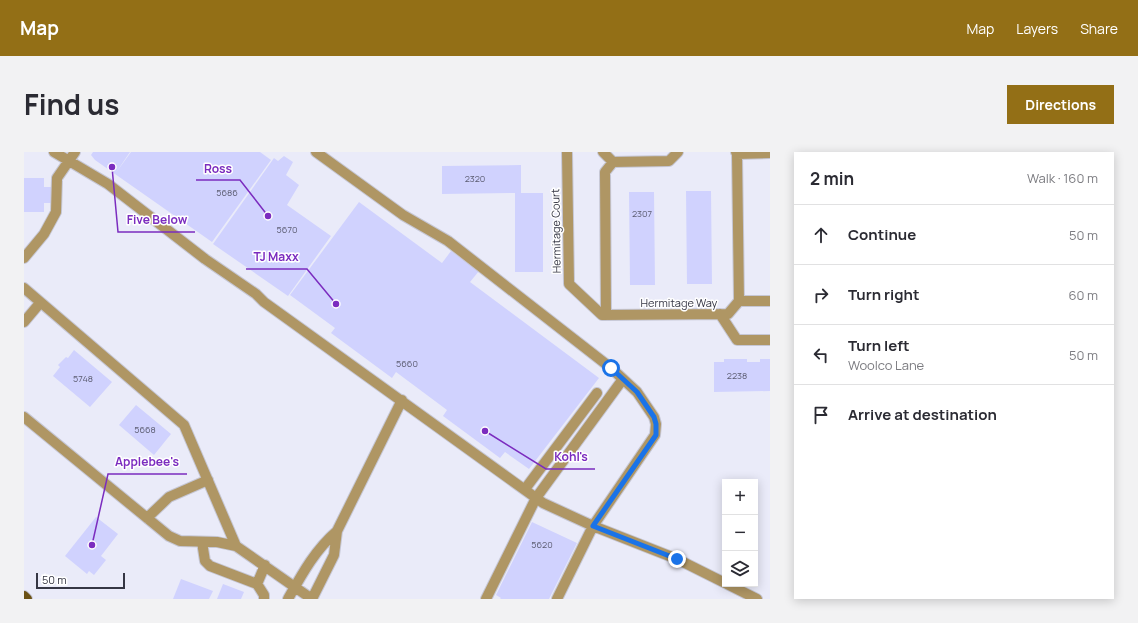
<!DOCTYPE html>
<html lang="en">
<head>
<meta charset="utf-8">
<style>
  :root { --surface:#fff; --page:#f2f2f3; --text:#2b2b33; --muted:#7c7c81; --line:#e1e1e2; --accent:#936f16 }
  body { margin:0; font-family:Manrope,sans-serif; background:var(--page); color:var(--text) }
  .controls { position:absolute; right:12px; bottom:12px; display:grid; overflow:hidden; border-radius:0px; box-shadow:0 2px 10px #0003 }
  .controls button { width:36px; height:36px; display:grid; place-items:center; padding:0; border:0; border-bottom:1px solid var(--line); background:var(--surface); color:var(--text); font:20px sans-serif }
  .scale { position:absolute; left:12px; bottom:10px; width:89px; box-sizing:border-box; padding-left:4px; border:2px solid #353644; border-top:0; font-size:11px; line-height:14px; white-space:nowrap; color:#353644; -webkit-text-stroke:3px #fff; paint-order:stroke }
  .stop { position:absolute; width:12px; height:12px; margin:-9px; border:3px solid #1a73e8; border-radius:50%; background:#fff }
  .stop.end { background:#1a73e8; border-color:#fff; box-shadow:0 1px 4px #0008 }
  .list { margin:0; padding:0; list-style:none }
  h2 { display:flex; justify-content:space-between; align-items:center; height:52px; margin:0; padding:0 16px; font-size:17px }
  h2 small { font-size:13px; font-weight:400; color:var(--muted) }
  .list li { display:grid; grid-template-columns:26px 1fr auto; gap:12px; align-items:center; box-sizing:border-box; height:60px; padding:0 16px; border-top:1px solid var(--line) }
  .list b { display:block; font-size:15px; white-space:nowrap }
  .list p { margin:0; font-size:13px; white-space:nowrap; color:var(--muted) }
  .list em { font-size:13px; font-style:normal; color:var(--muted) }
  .icon { flex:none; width:22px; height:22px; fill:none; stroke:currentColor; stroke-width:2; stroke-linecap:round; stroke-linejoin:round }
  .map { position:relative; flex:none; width:746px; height:447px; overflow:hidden; border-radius:0px }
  header { display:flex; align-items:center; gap:24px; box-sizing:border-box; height:56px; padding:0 20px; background:var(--accent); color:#fff }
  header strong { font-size:19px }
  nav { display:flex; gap:22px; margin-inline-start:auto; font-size:14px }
  .intro { display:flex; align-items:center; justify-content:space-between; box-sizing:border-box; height:96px; padding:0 24px }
  h1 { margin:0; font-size:28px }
  .button { padding:10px 18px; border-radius:0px; background:var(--accent); color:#fff; font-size:14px; font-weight:700 }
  main { display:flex; gap:24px; padding:0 24px }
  aside { flex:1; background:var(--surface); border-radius:0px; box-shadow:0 2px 10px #0003 }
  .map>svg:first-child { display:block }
  .building { fill:#d0d2fe }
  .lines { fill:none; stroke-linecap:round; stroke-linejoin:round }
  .minor-casing { stroke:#c6c7d5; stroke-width:12 }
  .major-casing { stroke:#c6c7d5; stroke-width:12 }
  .minor { stroke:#af9664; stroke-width:10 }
  .major { stroke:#6c5215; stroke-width:10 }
  .route { stroke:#1a73e8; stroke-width:5 }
  .labels { text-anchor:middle; stroke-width:3; stroke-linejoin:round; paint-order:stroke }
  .number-label { font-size:9px; fill:#5c5d72 }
  .street-label { font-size:11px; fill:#353644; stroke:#fff }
  .leader { fill:none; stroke:#7b2cbf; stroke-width:1.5 }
  .callout-dot { fill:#7b2cbf; stroke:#fff; stroke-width:1.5 }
  .callout-label { font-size:12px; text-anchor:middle; font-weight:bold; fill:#7b2cbf; stroke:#fff; stroke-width:3; stroke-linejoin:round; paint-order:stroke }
</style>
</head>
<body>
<header>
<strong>Map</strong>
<nav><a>Map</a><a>Layers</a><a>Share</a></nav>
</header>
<div class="intro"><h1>Find us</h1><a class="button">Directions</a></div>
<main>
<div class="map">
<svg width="746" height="447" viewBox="0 0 746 447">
  <rect width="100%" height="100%" fill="#eaebf9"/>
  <path class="building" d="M69 0H106L91 22 71 8 67 3Z
    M107 0H236L247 8 188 90 91 22Z
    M260 4 269 10 262 23 275 33 263 53 307 84 264 144 189 92 250 6 254 9Z
    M497 13V41H519V120H491V41L418 42V14Z
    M0 26H20V35H29V51H20V60H0Z
    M662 39H687L688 132H663Z
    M605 40H630L631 133H606Z
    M335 50 418 111 427 99 455 119 446 130 575 226 505 317 481 300 476 306 419 264 423 258 372 220 368 226 307 181 311 176 266 143Z
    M50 198 88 230 66 255 29 224 36 215 34 213 42 205 44 206Z
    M700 207H723V210H736V207H746V239L690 240V210H700Z
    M112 253 147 282 130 303 95 273Z
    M72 365 94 382 77 404 82 408 70 423 65 419 63 422 41 404Z
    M508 370 553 391 525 447H476L477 446 472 443Z
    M157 427 189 439 185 447H149Z
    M199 432 220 440 217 447H193Z"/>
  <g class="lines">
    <defs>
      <path id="minor" d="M30 0 84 32 181 107 232 142 240 150 519 351 569 374 653 407 701 431
        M292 0 379 63 424 89 587 216 613 240 630 265 632 272 631 283 569 374 533 447
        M543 0 545 132 578 163 704 162 715 149H746
        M579 0 589 10 645 9 654 0
        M712 0 713 2 746 1
        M713 2 715 149
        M0 106 20 82 32 60 33 26 51 0
        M0 136 160 273 212 394
        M696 162 713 188H746
        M582 163 581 20 589 10
        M0 170 16 151
        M0 265 145 384 156 389 193 390 212 394 288 447
        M501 337 573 241
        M123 366 145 345 184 328
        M178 390 181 409 186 414 233 432
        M703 432 733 447
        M240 447V443L233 432 241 413
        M264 447C278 422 291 398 313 379
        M288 447 310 403 313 379 378 248
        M462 447 512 346 599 227"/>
      <path id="major" d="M0 444 3 447"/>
    </defs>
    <use href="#minor" class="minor-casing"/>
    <use href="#major" class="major-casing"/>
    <use href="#minor" class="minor"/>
    <use href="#major" class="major"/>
  </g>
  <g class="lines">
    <path class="route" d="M587 216 613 240 630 265 632 272V283L569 374 653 407"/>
  </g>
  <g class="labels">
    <g class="number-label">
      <text x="451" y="30">2320</text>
      <text x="203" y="44">5686</text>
      <text x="618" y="65">2307</text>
      <text x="263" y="81">5670</text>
      <text x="383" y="215">5660</text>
      <text x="713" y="227">2238</text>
      <text x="59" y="230">5748</text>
      <text x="121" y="281">5668</text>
      <text x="518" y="396">5620</text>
    </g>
    <g class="street-label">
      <text transform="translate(532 79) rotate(-91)" y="4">Hermitage Court</text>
      <text x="655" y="155">Hermitage Way</text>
    </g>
  </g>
  <path class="leader" d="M244 64L216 28H172M88 15L94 80H171M312 152L283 117H222M461 279L522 317H571M68 393L84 322H163"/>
  <g class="callout-dot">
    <circle cx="244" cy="64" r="4"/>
    <circle cx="88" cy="15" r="4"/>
    <circle cx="312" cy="152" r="4"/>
    <circle cx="461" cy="279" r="4"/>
    <circle cx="68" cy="393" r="4"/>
  </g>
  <g class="callout-label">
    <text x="194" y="21">Ross</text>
    <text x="133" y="72">Five Below</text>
    <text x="252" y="109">TJ Maxx</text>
    <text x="547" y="309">Kohl's</text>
    <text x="123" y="314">Applebee's</text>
  </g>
</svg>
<div class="controls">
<button>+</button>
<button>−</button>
<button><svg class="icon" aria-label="layers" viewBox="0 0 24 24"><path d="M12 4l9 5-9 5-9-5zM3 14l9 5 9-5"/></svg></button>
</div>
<div class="scale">50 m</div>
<div class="stop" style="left:587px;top:216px"></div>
<div class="stop end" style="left:653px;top:407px"></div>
</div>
<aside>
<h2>2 min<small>Walk · 160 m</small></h2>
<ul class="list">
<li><svg class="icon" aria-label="ahead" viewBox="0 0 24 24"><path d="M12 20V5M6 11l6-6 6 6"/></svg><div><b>Continue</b></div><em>50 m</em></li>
<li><svg class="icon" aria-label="right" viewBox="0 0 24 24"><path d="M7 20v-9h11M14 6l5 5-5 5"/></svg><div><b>Turn right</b></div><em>60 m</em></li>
<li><svg class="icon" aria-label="left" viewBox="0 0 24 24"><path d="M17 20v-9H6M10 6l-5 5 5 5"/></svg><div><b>Turn left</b><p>Woolco Lane</p></div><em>50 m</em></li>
<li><svg class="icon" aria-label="arrive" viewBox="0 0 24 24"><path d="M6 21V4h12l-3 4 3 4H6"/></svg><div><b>Arrive at destination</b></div></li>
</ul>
</aside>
</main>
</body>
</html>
